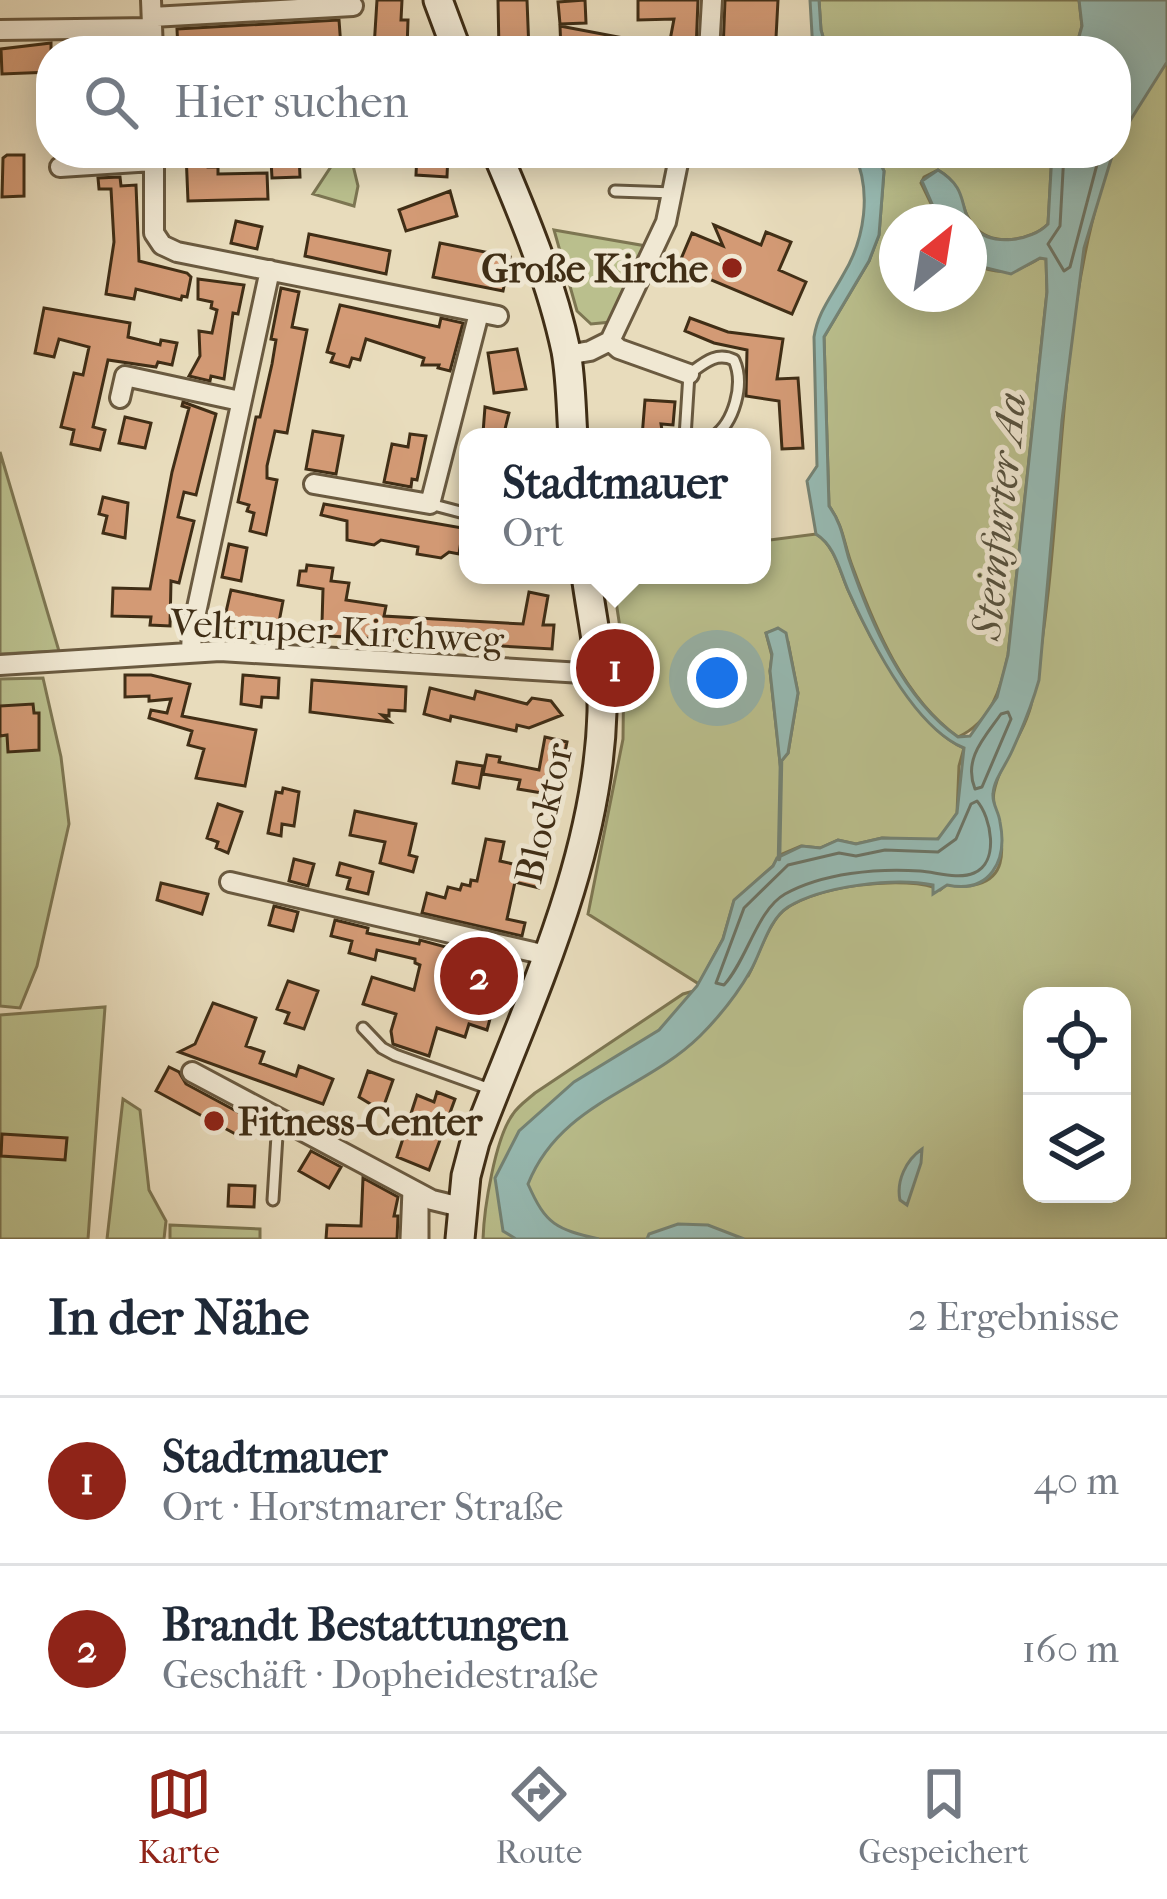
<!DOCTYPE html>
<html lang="de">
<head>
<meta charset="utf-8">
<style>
  :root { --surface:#fff; --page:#f6f6f7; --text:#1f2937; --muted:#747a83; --line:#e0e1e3; --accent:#8f2418 }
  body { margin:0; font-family:"IM FELL French Canon",serif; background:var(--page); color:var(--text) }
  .controls { position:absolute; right:36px; bottom:36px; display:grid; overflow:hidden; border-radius:24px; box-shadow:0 6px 30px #0003 }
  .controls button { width:108px; height:108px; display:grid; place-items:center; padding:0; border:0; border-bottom:3px solid var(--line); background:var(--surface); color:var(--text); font:60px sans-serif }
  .compass { position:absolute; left:879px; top:204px; width:108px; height:108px; border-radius:50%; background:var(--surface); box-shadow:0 6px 30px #0003; rotate:30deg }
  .you { position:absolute; left:717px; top:678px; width:42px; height:42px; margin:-30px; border:9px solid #fff; border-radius:50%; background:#1a73e8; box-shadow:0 0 0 18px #1a73e833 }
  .badge { display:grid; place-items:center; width:78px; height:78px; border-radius:50%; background:var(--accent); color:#fff; font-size:39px; font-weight:700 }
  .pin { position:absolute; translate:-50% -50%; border:6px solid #fff; box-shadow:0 3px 12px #0006 }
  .popup { position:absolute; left:459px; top:428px; width:312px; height:156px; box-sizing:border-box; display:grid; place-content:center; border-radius:24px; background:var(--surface); filter:drop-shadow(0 3px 9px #0005); font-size:39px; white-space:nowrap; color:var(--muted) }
  .popup b { font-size:45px; color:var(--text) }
  .popup::after { content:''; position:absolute; left:50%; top:100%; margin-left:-24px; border:24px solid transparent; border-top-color:var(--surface) }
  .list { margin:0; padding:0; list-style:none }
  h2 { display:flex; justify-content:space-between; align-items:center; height:156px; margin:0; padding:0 48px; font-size:51px }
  h2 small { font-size:39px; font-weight:400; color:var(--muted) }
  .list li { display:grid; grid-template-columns:78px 1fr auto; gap:36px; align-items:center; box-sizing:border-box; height:168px; padding:0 48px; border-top:3px solid var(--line) }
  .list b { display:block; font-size:45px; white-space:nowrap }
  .list p { margin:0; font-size:39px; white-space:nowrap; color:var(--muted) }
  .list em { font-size:39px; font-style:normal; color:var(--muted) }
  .icon { flex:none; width:66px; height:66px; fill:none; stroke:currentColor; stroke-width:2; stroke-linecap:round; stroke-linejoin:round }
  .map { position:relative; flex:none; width:1167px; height:1239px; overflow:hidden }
  .search { position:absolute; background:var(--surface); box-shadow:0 6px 30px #0003; left:36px; right:36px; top:36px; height:132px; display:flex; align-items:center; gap:30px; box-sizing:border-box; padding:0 42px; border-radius:48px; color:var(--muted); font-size:45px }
  .sheet { height:492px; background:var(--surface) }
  nav { display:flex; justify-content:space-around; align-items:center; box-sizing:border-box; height:168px; border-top:3px solid var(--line); background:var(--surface); font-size:33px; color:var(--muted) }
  nav a { display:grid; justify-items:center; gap:6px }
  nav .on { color:var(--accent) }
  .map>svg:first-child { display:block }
  .green { fill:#babf8d; stroke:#7d7652; stroke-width:3; fill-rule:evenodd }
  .water { fill:#97bbb4; stroke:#748375; stroke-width:3 }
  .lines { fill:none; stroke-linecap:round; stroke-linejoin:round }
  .shore { stroke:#6c7465; stroke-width:3 }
  .stream { stroke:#748375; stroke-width:4.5 }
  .building { fill:#d39a75; stroke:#402e16; stroke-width:3 }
  .lane-casing { stroke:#6a5a40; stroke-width:15 }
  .street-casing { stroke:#6a5a40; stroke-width:24 }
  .secondary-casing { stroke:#402e16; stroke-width:33 }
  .lane { stroke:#f0e8d3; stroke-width:9 }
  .street { stroke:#f0e8d3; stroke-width:18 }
  .secondary { stroke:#f0e8d3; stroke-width:27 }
  .poi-dot { fill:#8f2418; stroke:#f0e8d3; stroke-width:4.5 }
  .labels { text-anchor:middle; stroke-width:10; stroke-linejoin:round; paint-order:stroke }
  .poi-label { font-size:39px; font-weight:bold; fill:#402e16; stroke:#f0e8d3; text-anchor:end }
  .street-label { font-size:39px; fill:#402e16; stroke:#f0e8d3 }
  .water-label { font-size:42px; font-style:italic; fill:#56513e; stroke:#f0e8d3 }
</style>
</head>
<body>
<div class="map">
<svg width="1167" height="1239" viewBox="0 0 1167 1239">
  <rect width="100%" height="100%" fill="#e8dcbc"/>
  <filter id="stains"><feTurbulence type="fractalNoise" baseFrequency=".00167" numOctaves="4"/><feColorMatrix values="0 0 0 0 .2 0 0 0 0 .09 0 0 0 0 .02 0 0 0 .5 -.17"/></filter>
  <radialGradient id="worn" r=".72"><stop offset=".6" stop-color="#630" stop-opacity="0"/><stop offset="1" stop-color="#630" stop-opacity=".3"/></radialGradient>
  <path class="green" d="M819 0H1079L1082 26 1075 51H827L821 30Z
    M1167 62V1239H483C484 1209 495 1138 513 1114 518 1106 527 1100 535 1093L683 994 748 976C758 957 765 932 778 916 803 885 912 874 940 890L947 884C965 889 994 886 1000 863 1007 837 990 811 994 792 1000 760 1026 732 1032 701 1069 516 1050 313 1118 139 1128 112 1150 86 1167 62ZM1032 996H1122V1194H1032Z
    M340 153H350L358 186 354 206 313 194Z
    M875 153H1052L1048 224C1031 241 992 247 975 227 957 208 968 188 938 170L924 177 921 183 940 222H897V294H969V263C999 275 1013 275 1040 258L1046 259 1047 292 1008 655C1001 689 991 722 958 737 904 698 875 628 853 568 844 546 844 526 829 506L824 337 869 261 879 235 884 171Z
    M554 230 646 246 611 322 591 324 577 311Z
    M0 452 59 651 0 654Z
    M816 534C835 546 839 569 848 590 868 636 918 730 964 748L959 766 957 813 942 836 934 841 882 838 856 844 838 840 820 848 801 846 780 855 773 866 734 901 723 939 699 984 588 914 623 739 624 654 612 575H762V541ZM778 629 788 642 798 693 788 753 780 762 770 671 772 656 766 633Z
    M43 678 61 757 69 824 37 966 20 1008 0 1006V679Z
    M105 1007 88 1239H0V1015Z
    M123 1099 140 1110 149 1190 166 1221 164 1239H107Z
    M170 1225 260 1229V1239H170Z"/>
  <path class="water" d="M810 0H819L821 30 827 51H813Z
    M1079 0H1167V62L1116 143V51H1075L1082 26Z
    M854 153H875L884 171 879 235 869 261 824 337 829 506C842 524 843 539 849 559 870 621 903 699 958 737L970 736 997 697 1008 655 1047 292 1046 259 1040 258 1011 274 970 264 969 222H940L922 181 938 170C971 190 957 208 974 228 992 247 1032 241 1048 224L1052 153H1113L1084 248 1062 420 1039 680C1032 705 1023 727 1012 751 1006 765 994 779 993 794 992 804 999 812 1000 822 1008 861 990 894 947 885L933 894V885C895 877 822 886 788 907 769 919 762 950 751 970 738 993 719 1017 700 1036 644 1091 560 1103 528 1184 546 1225 556 1229 599 1239H516L503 1231 495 1178 519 1131 574 1082 659 1030 697 986 723 939 734 900 773 866 777 858 802 846 820 848 838 840 856 844 882 838 938 839 957 813 964 748C913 727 870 639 848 590 839 569 835 546 816 534L807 481 817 466 814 337C818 312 831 297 843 275 865 239 872 191 854 153Z
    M778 628 786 633 798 693 788 753 780 763 770 671 772 654 766 633Z
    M922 1149 921 1163 907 1205 900 1200C896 1181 906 1160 922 1149Z
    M678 1224 708 1225 744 1239H647L649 1234Z"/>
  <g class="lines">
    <path class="shore" d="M1064 153 1060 226 1048 244 1064 271 1070 267 1100 153
      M1008 712 1011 719 982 787 975 789C963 759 984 738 1001 714Z
      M977 801C991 817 1000 862 974 873 958 880 936 872 920 871 877 868 823 873 785 894 757 910 747 960 724 985L716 983 744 908 788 865 839 853 856 856 885 850 938 852 956 839 971 804Z"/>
    <path class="stream" d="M779 859 781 762"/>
  </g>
  <path class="building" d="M377 0H402L401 20H408L407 49 374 48Z
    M498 0H527L529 51H499Z
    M585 0 586 23 560 24 558 2Z
    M638 0H698L696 51H668L674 19 638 20Z
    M725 0H778L776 38H785L784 51H723Z
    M339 20 341 47 178 51 177 29Z
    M560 26 655 44 654 51H561Z
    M51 43V72L2 74 1 49Z
    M186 153H207L208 167H218V174L267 173 268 199 188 201Z
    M275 153H299L300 177 272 178 271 160H276Z
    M417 153H448L447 177 416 175Z
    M7 155H24V196L2 197 3 158Z
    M120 177 121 186 136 185 139 261 187 273 191 277 187 297 182 296 181 300 136 289 134 299 106 294 114 242 111 189H99L98 178Z
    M450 191 457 216 406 231 399 210Z
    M236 221 262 227 257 249 231 243Z
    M714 225 761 245 766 232 791 242 779 270 806 282 792 314 678 266 692 233 723 246Z
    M309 234 390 251 386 274 305 256Z
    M440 243 510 257 503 291 433 277Z
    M198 279 244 285 238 314 233 313 224 379 211 376 210 381 189 376 200 356 199 331 212 333 217 310 211 308 212 302 198 299Z
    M281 288 299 292 292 327 307 330 287 433 275 431 267 466V478L277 480 266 535 250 531 254 513 247 511 249 505 238 502 256 417H260L272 364 276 340 271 339Z
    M340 305 439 327 441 318 463 323 450 371 438 368 439 365H422L424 358 366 339 360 360 352 358 349 367 331 362 334 354 327 352Z
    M44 308 130 323 128 337 160 345 161 340 177 343 172 365 158 362 156 367 108 360 93 427 105 430 100 450 71 444 74 430 61 427 74 373 83 375 89 347 59 339 54 357 35 353Z
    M690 318 728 332 783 339 777 379 798 378 803 448 782 449 779 401 746 396 747 350 714 343 685 331Z
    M517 349 526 389 494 393 488 353Z
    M645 400 675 402 673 425 661 424 663 437H642Z
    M183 402 216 414 196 495 184 492 178 517 194 521 179 583 171 581 170 626 150 625 151 617 112 616 113 588 150 589 172 472 189 408 182 406Z
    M485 407 509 413 503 437 483 433Z
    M125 417 151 423 145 448 119 443Z
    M313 431 343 436 336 474 306 469Z
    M410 434 426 436 417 480 412 479 411 487 384 482 392 444 408 447Z
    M103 497 128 503 125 538 103 533 107 516 99 514Z
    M324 504 468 529V542L461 541 459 554 449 552 441 558 417 554 418 547 381 540 374 545 347 540V521L321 515Z
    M229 544 247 548 241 581 222 577Z
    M307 565 333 568 331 581 349 583 346 600 386 606 384 616 523 624 529 592 548 596 543 625H554L552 649 329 636 330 623H322L323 589 298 585 300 571H306Z
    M231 590 283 601 278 627 224 621Z
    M125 675H151L190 684 182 716 256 730 245 786 196 778 204 749 188 745 192 731 149 718 151 710 167 713 171 699 149 701V696L125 697Z
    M243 675 279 678 278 698 262 697 261 707 241 704Z
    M312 680 406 687 405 711 389 710V716L382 715 390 722 310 712Z
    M430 688 474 699 476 691 527 704 532 698 551 701 562 715 529 728 517 725 516 731 451 716 450 721 424 714Z
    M33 704 34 713H39V750L8 752 7 735 0 736V706Z
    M545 737 567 742 563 762 554 760 548 794 518 789 520 780 483 774 487 755 500 757 499 762 539 770Z
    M457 762 483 766 479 788 453 783Z
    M283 788 299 792 294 826 282 824 281 836 268 833 276 792 282 793Z
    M218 804 242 812 228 853 216 848 218 842 207 838Z
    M355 811 416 824 409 855 417 857 413 872 380 863 385 842 350 835Z
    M486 839 504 842 500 861 543 871 539 888 515 882 507 919 525 923 522 936 422 913 427 893 445 898 448 887 460 890 462 884 470 886 471 880 477 881Z
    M294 859 314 864 308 886 289 881Z
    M340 863 373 872 368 894 347 889 350 878 337 875Z
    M161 883 208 894 202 914 157 900Z
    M274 906 298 912 293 931 269 925Z
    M335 920 368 928 367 933 419 944 420 940 505 963 487 1030 469 1024 465 1037 437 1028 429 1056 393 1044 391 1031 396 1014 363 1004 372 977 414 990 420 965 415 963V959L377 950 375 960 349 953 352 941 331 936Z
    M288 981 318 991 304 1029 285 1023 289 1013 277 1009Z
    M213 1003 256 1018 246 1046 264 1052 260 1063 296 1076 299 1066 333 1079 323 1104 179 1052 195 1044Z
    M169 1067 179 1072 186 1084 251 1119 241 1137 156 1091Z
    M368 1071 393 1080 382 1111 359 1097Z
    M437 1092 455 1099 429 1170 397 1157 417 1095 434 1102Z
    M2 1134 67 1138 65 1160 1 1156Z
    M311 1151 341 1167 329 1188 299 1171Z
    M363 1178 398 1197 394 1216H398L397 1239H326L327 1225 361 1226Z
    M229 1185 255 1186 254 1207 228 1206Z"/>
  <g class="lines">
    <defs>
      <path id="lane" d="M615 191 674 193
        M685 437 689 374C703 364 716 351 734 360 745 384 734 423 713 437
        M430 504 468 514
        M363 1028 382 1048 395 1055 490 1089
        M273 1200 278 1119
        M406 1239 408 1190
        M414 1239 415 1191
        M423 1239V1196"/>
      <path id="street" d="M151 0 153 51
        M152 17 353 6
        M0 30 152 28
        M709 51 712 0
        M154 153V233L162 245 177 252 498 316
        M60 167 153 161
        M610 341 619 349 689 374
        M567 355 590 351 610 341 666 222 680 153
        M120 398 125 376 240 401
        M314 484 430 504 479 313
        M191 651 192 631 270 270
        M0 665 220 651 599 674
        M230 882 546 955
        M192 1072 432 1200 461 1207"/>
      <path id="secondary" d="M438 0 457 51
        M497 153C524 216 552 284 566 351 571 379 571 408 573 437
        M460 1239 466 1176 475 1142C527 1005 598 861 602 712 603 667 592 620 586 575"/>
    </defs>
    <use href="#lane" class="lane-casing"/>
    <use href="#street" class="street-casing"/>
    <use href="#secondary" class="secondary-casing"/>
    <use href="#lane" class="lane"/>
    <use href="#street" class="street"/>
    <use href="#secondary" class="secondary"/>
  </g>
  <g class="poi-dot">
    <circle cx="732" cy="268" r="12"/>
    <circle cx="214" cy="1121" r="12"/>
  </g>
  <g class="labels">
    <g class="poi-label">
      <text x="708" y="282">Große Kirche</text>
      <text x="238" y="1135" text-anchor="start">Fitness-Center</text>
    </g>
    <g class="street-label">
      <text transform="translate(337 630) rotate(3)" y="14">Veltruper Kirchweg</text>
      <text transform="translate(543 813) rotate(-77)" y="14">Blocktor</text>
    </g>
    <g class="water-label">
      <text transform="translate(998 516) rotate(-84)" y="15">Steinfurter Aa</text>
    </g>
  </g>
  <rect width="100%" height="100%" filter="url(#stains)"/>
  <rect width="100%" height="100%" fill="url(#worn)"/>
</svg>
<div class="controls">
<button><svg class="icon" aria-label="locate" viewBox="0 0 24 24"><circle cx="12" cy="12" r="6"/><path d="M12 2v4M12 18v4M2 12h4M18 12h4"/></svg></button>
<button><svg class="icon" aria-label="layers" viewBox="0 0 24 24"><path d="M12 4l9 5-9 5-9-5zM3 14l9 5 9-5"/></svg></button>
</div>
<svg class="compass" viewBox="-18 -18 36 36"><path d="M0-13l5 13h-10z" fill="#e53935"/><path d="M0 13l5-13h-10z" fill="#747a83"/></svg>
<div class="you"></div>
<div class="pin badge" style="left:615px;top:668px">1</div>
<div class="popup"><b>Stadtmauer</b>Ort</div>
<div class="pin badge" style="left:479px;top:976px">2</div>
<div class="search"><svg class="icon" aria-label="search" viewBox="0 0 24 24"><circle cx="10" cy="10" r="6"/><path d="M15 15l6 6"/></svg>Hier suchen</div>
</div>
<section class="sheet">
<h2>In der Nähe<small>2 Ergebnisse</small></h2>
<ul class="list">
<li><span class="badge">1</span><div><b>Stadtmauer</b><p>Ort · Horstmarer Straße</p></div><em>40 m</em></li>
<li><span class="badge">2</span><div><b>Brandt Bestattungen</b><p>Geschäft · Dopheidestraße</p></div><em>160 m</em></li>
</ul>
</section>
<nav>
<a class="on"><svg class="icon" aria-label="map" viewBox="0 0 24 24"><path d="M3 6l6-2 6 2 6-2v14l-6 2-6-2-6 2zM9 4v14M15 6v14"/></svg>Karte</a>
<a><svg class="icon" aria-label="directions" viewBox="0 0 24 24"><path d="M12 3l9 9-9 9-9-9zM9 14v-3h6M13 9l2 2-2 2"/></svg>Route</a>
<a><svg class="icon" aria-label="saved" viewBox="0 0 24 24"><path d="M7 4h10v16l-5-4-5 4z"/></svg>Gespeichert</a>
</nav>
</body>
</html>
